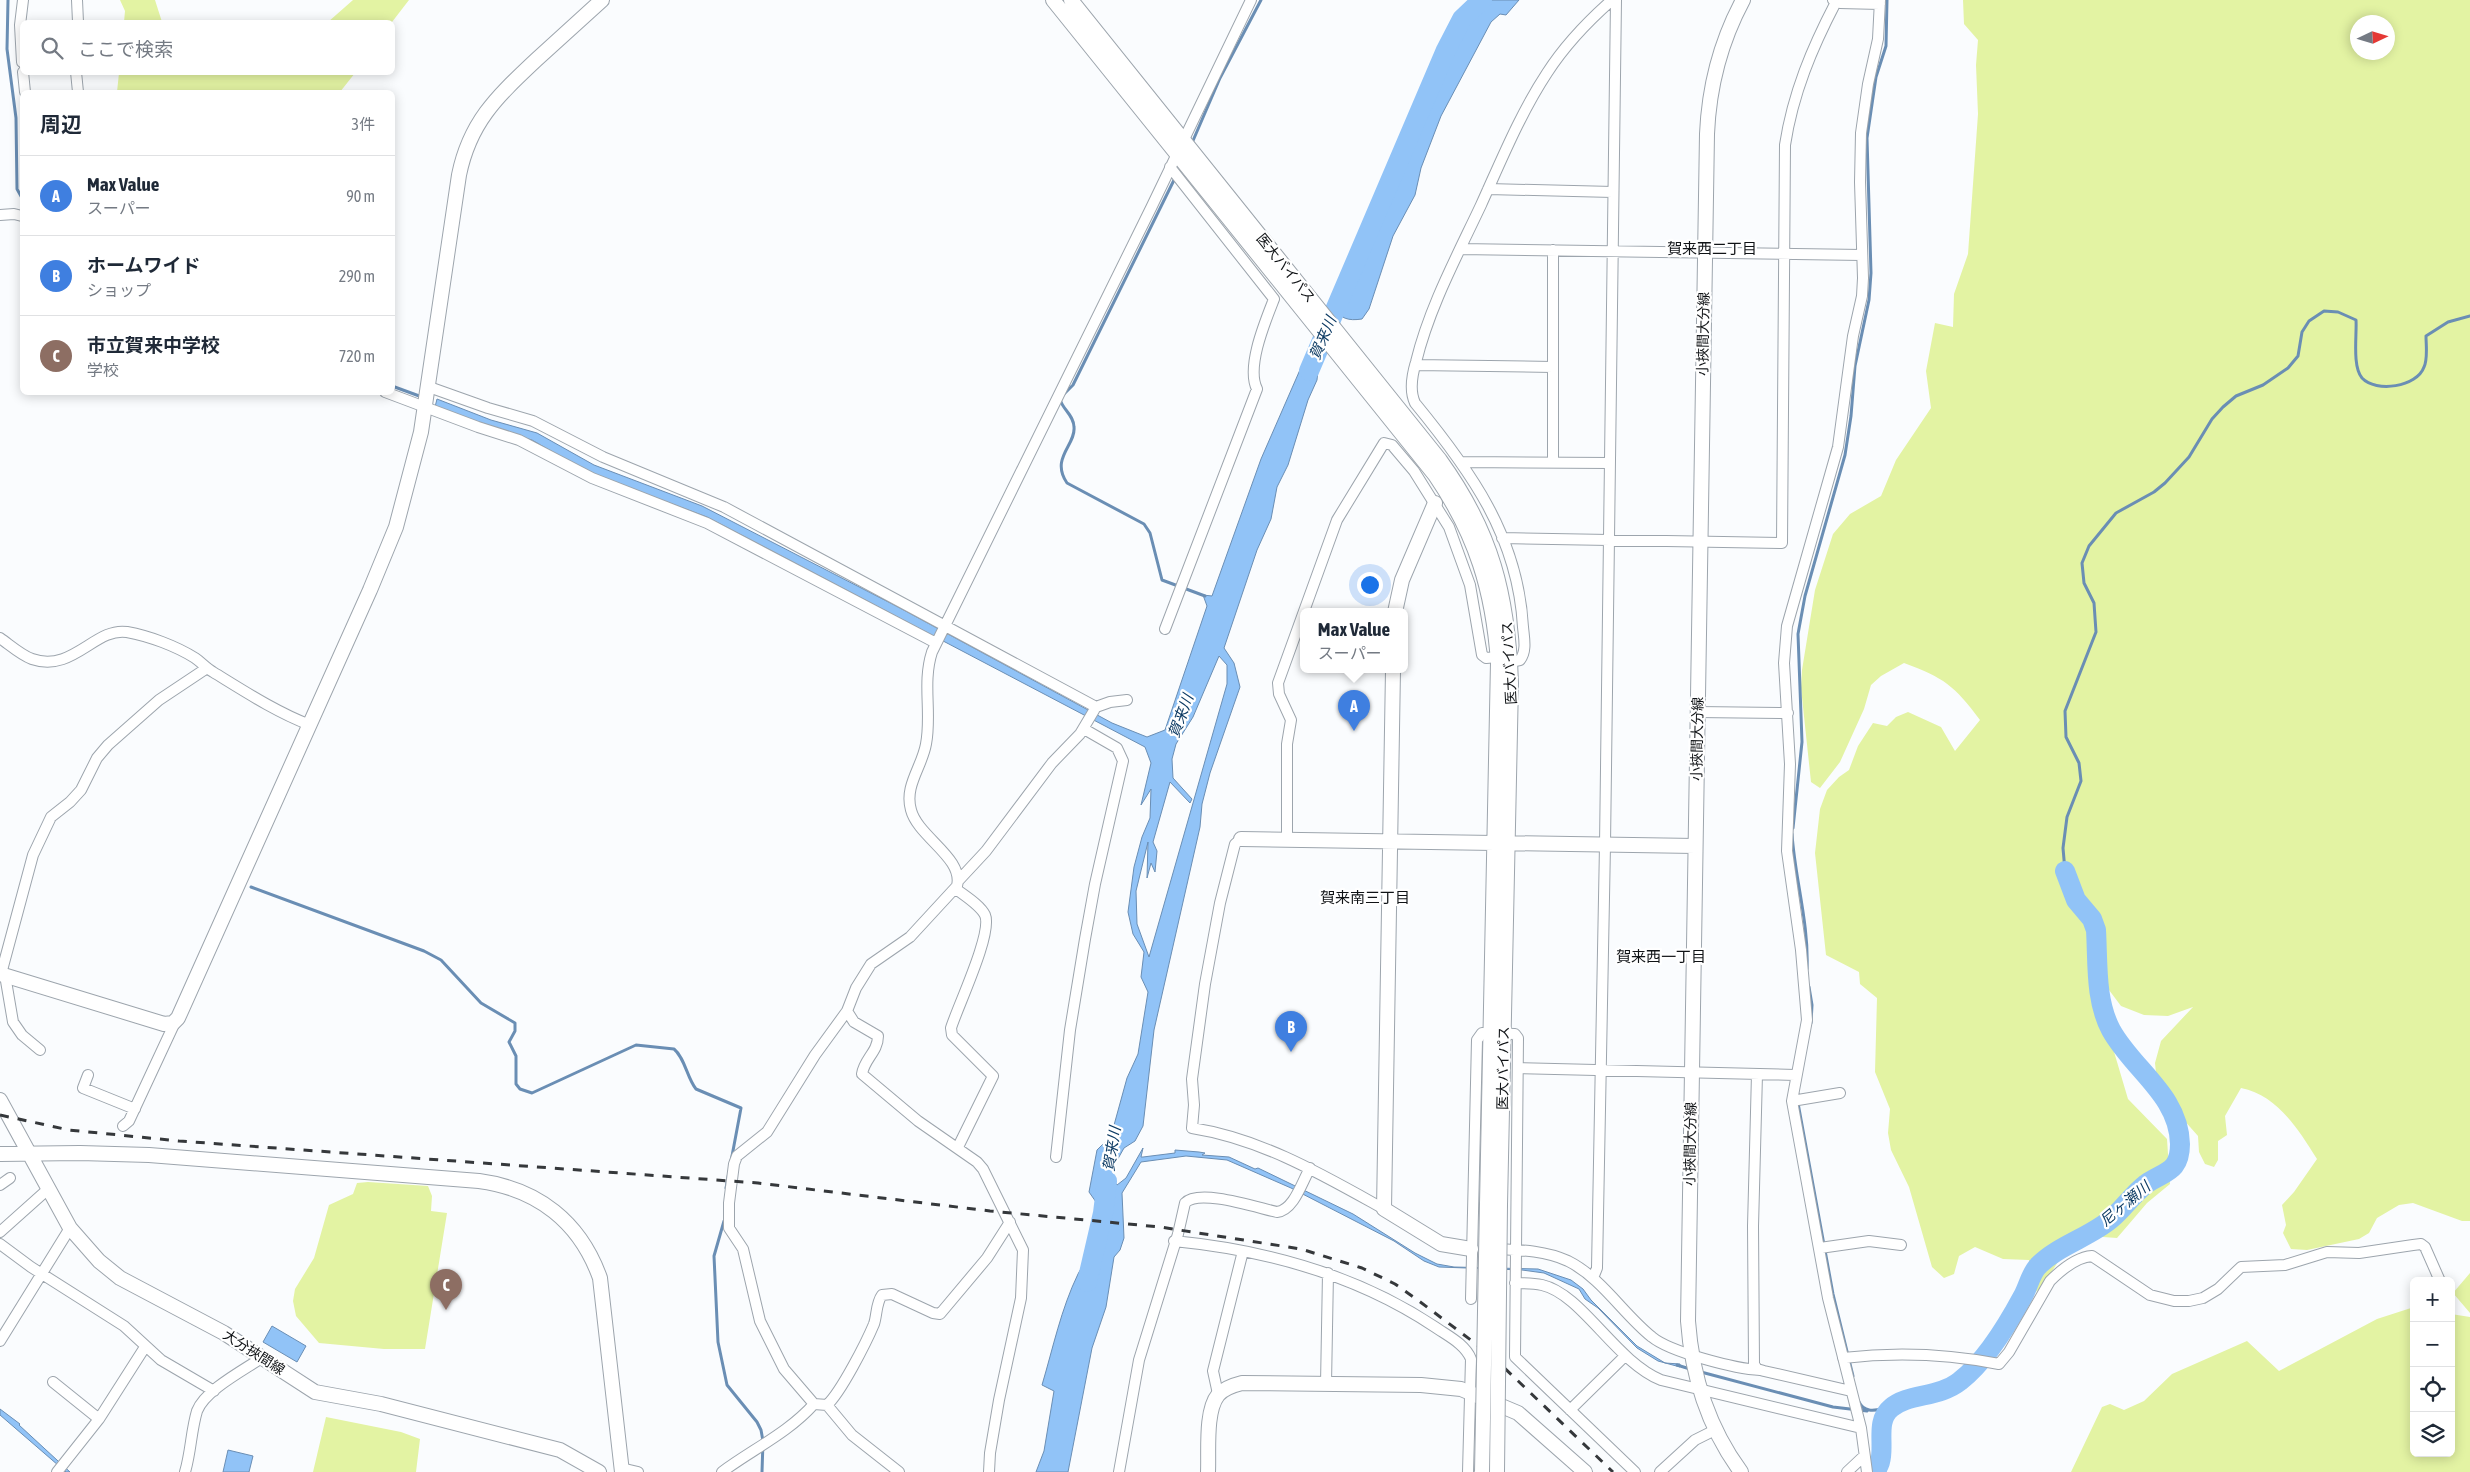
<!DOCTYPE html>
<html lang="ja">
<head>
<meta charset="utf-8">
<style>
  :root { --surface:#fff; --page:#f2f2f3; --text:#1f2937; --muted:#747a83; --line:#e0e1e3; --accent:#1483ab }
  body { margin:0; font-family:"Asap Condensed","Noto Sans JP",sans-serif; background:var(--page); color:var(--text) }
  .controls { position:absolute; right:15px; bottom:15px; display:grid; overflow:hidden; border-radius:8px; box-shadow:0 2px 12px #0003 }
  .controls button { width:45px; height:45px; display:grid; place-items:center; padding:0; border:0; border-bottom:1px solid var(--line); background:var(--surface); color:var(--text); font:25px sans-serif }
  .compass { position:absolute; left:2350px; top:15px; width:45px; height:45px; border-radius:50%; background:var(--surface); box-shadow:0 2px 12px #0003; rotate:86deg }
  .you { position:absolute; left:1369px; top:584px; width:18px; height:18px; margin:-12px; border:4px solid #fff; border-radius:50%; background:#1a73e8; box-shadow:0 0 0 8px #1a73e833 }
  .badge { display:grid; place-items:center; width:32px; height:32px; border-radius:50%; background:var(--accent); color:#fff; font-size:16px; font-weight:700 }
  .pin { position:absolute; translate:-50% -41px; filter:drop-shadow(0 1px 2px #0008) }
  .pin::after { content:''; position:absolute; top:26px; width:18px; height:15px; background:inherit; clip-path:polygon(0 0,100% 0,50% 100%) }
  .popup { position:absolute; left:1300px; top:608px; width:108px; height:65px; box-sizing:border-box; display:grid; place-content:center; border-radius:8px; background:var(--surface); filter:drop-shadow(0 1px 4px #0005); font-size:16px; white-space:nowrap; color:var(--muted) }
  .popup b { font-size:19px; color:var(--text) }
  .popup::after { content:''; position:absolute; left:50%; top:100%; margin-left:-10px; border:10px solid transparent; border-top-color:var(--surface) }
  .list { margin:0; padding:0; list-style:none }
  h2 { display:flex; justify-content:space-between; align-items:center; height:65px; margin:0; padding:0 20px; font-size:21px }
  h2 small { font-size:16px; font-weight:400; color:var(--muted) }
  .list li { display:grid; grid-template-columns:32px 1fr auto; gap:15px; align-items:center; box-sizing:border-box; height:80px; padding:0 20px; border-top:1px solid var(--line) }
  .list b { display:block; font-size:19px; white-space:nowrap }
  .list p { margin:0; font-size:16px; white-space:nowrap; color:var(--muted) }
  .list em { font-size:16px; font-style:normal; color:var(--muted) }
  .icon { flex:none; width:28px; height:28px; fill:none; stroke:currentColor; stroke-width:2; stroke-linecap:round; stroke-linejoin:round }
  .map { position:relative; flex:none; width:2470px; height:1472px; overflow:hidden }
  .search { position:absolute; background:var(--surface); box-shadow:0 2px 12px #0003; left:20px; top:20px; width:375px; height:55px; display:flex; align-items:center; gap:12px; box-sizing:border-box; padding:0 18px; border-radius:8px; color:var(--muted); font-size:19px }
  .panel { position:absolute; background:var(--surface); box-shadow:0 2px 12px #0003; left:20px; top:90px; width:375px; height:305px; border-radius:8px }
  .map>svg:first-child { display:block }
  .green { fill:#e3f3a3; fill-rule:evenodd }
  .water { fill:#91c3f7; stroke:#6a8eb4; fill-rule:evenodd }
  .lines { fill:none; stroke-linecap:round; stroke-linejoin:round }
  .stream { stroke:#6a8eb4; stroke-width:3 }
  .river { stroke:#91c3f7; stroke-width:20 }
  .street-casing { stroke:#9da5ad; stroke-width:12 }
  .secondary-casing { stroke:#9da5ad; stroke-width:16 }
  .street { stroke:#fff; stroke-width:10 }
  .secondary { stroke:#fff; stroke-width:14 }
  .rail { stroke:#35383b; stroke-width:3; stroke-dasharray:9 9; stroke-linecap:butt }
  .secondary-bridge-casing { stroke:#9da5ad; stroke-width:16; stroke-linecap:butt }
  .secondary-bridge { stroke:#fff; stroke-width:14 }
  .labels { text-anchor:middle; stroke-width:4.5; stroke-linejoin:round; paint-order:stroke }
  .street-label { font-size:14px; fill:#101316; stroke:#fff }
  .neighbourhood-label { font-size:15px; fill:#101316; stroke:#fff }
  .water-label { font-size:15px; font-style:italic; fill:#0d3b64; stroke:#fff }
</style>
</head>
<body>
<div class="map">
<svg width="2470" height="1472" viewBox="0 0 2470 1472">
  <rect width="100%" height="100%" fill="#fafcfe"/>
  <path class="green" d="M120 0H155L162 22H124L125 11Z
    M353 0H409L392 22H328Z
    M1963 0H2470V1221H2462L2413 1203 2399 1205 2377 1218 2369 1233 2359 1239 2307 1250 2291 1249 2283 1233 2286 1225 2282 1205 2294 1192 2317 1159C2298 1129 2277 1095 2241 1088L2225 1116 2227 1135 2218 1141V1160L2214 1167 2205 1164 2199 1152 2198 1136 2175 1110 2157 1083 2155 1063 2161 1041 2193 1007 2168 1016 2144 1015 2121 1006 2106 986 2105 1005 2112 1045 2128 1099 2167 1139 2170 1184 2147 1203 2117 1238 2075 1235 2042 1287 2033 1294 2029 1284V1260L2003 1259 1975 1247 1959 1256 1954 1274 1944 1278 1932 1267 1909 1187 1891 1150 1888 1133 1890 1109 1875 1072 1877 998 1860 984 1859 972 1826 955 1815 853 1820 809 1827 790 1839 777 1849 770 1858 746 1873 723 1887 726 1896 717 1908 712 1941 727 1955 751 1980 720C1954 685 1944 678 1904 663L1881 676 1871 685 1864 709 1840 762 1820 788 1811 782 1801 688 1802 670 1815 590 1833 534 1850 514 1881 496 1896 460 1931 408 1926 371 1935 323 1953 327 1954 294 1968 254 1978 114 1976 65 1978 40 1964 24ZM2358 22H2388V52H2358Z
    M119 73V72L355 73 340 92H117Z
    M368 1182 428 1186 432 1196 431 1211 447 1213 425 1349H384L319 1343 296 1316 293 1301 295 1289 314 1258 329 1205 353 1194 357 1183Z
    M2470 1273V1313L2453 1293Z
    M2411 1308H2414V1453H2451V1314L2470 1317V1472H2071L2102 1407 2110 1404 2124 1410 2144 1401 2172 1374 2247 1341 2279 1371 2377 1319Z
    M326 1417 401 1432 420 1439 416 1472H313Z"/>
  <path class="water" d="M1477 0H1519L1506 15 1500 14 1491 22 1441 116 1421 168 1415 195 1393 236 1369 309 1362 319C1348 321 1341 319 1333 307L1375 223H1379L1406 159 1419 121Z
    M1313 340 1324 351 1319 359 1317 380 1308 400 1288 465 1277 487 1271 519 1257 550 1224 648 1234 663 1240 687 1210 773 1202 804 1200 827 1154 1030 1143 1126 1135 1141 1124 1148 1115 1164 1111 1177 1117 1185 1126 1178 1143 1148 1141 1157H1143L1175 1153V1150L1199 1152 1205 1153 1202 1155 1229 1157 1255 1169 1258 1168 1353 1214 1415 1253 1437 1264 1454 1267 1538 1269 1571 1280 1583 1289 1591 1300 1637 1346 1665 1363 1680 1364V1367L1658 1361 1637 1348 1598 1308 1585 1299 1579 1289 1544 1273 1522 1270 1439 1267 1424 1261 1394 1241 1291 1188 1227 1160 1186 1156 1141 1162 1122 1193 1124 1238 1120 1250 1114 1257 1106 1307 1092 1348 1068 1472H1036L1044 1451 1054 1391 1042 1385C1053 1348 1061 1309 1078 1274 1083 1263 1094 1258 1101 1249 1109 1238 1107 1223 1108 1211L1096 1202 1089 1192 1097 1150 1111 1136 1127 1078 1138 1054 1148 992 1141 977 1144 952 1133 934 1128 912 1134 867 1142 837 1150 818 1151 789 1141 805 1151 763 1145 747 707 517 589 473 532 440 493 429 435 407 437 399 491 420 537 433 594 465 702 506 900 608 1112 723 1147 737 1165 730 1207 606 1203 595 1212 596 1261 459ZM1219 656 1227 665V684L1149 957 1137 924 1136 891 1148 842 1147 878 1151 863 1155 872 1157 851 1153 842 1170 782 1190 803 1192 799 1173 778 1172 759 1176 744 1193 717Z
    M272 1326 306 1346 297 1362 263 1342Z
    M0 1409 20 1424 19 1425 70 1472H66L0 1415Z
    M228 1450 253 1456 249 1472H223Z"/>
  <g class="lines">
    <path class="stream" d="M8 0 7 49 16 118 17 189 22 198
      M1192 143 1220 78 1261 0
      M392 386 422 397
      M1064 394 1073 385 1175 178
      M1060 399C1062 409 1074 415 1074 427 1076 445 1050 458 1067 483L1144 524 1150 533 1162 580 1205 596
      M1793 828 1802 742 1798 634 1805 596 1845 455 1851 416 1855 366 1869 300 1871 273 1867 138 1876 77 1886 46 1887 0
      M1792 834C1795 879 1809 923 1807 969
      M2065 871 2063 848 2067 817 2081 781 2079 763 2066 737 2065 711 2096 632 2094 603 2084 583 2082 563 2089 546 2116 513 2154 492 2165 483 2189 457 2212 419 2223 407 2236 396 2263 385 2288 368 2298 356 2302 332 2309 321 2324 311 2338 312 2356 320C2357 335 2352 366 2362 378 2376 393 2417 387 2424 367 2428 359 2426 345 2426 336L2448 322 2470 316
      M251 887 424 951 441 960 481 1003 515 1023V1031L509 1042 516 1056V1084L520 1089 532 1093 636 1045 674 1049C685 1058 687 1078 696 1089L741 1108 726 1188
      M1809 987 1812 1005 1811 1023
      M1798 1103 1833 1294 1853 1376
      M724 1221 714 1256 718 1342 727 1385 757 1422 761 1430 763 1441 762 1472
      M1677 1365 1690 1369
      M1701 1372 1833 1407 1867 1411
      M1859 1402C1865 1415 1879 1409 1890 1408
      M1881 1461 1885 1472
      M1881 1464V1472"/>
    <path class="river" d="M1309 371 1446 50 1462 19 1482 0
      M1087 1282 1103 1213 1107 1181
      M1875 1472C1877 1469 1879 1465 1880 1462 1885 1445 1875 1421 1891 1408 1908 1393 1939 1398 1960 1381 1986 1361 2008 1324 2023 1296 2028 1287 2031 1273 2038 1266 2057 1246 2090 1237 2111 1219 2124 1208 2133 1194 2146 1184 2165 1171 2180 1172 2180 1144 2179 1095 2133 1070 2111 1030 2095 1000 2098 963 2096 930L2092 919 2076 900 2065 871"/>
    <defs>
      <path id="street" d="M77 0 78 22
        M1833 0 1840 3 1880 4
        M22 62 20 25 23 0
        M23 72 25 92
        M76 72 78 92
        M1488 189 1613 192
        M0 215 14 214 22 216
        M1460 249 1862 255
        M1415 365 1553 367
        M429 387 488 408 533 421 603 457 724 507 1096 707
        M385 392 478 427 519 440 592 478 707 523 936 643
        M1462 462 1610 463
        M1553 462V250
        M1502 538 1782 543 1785 145C1793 93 1812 48 1836 2
        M1165 629 1257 389C1246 367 1265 322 1274 299L1170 167
        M0 638C10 645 21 655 32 659 73 673 95 627 127 632 149 636 176 646 195 658 201 662 206 668 213 672 244 691 276 712 310 725
        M1510 662 1520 660C1527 651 1524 638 1523 627 1518 536 1470 470 1415 403 1409 390 1412 375 1416 362 1429 308 1457 256 1481 205 1501 161 1520 114 1547 73 1565 45 1587 22 1612 0
        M1697 712 1788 713
        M1241 839 1235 844 1220 903 1205 984 1192 1079 1194 1105 1192 1128C1262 1139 1323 1175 1384 1209
        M1287 839V744L1291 720 1279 694 1278 683 1337 520 1384 443 1392 445 1414 471 1449 527 1470 585 1482 655 1486 658 1498 657
        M959 880 986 851 1052 763 1080 734 1096 707 1110 702 1127 700
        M956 889C965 896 980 905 985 915 993 933 957 1008 951 1028L952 1035 993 1076 958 1147
        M1 974 33 855 51 817 70 802 81 790 97 758 108 745 159 700 207 668
        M5 975 13 1022 22 1035 40 1050
        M847 1011 815 1055 767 1132 737 1156 734 1164 729 1203V1228L743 1249 760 1321 784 1369 814 1404 827 1405C841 1392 866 1343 874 1324 877 1315 876 1303 882 1295L892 1294 933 1313 940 1314 987 1258 1010 1222
        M1518 1068 1795 1075
        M1757 1074 1753 1226 1754 1364 1757 1369 1764 1371 1851 1391
        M88 1075 83 1088 135 1109
        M1792 1101 1840 1093
        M123 1126 129 1121 177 1018
        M1056 1157 1070 1030 1085 939 1095 884 1123 761 1117 748 1084 729
        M0 1185 10 1178
        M0 1232 47 1190
        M1174 1241C1266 1250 1357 1275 1435 1327 1448 1336 1465 1344 1471 1359L1468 1472
        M0 1244 31 1267 124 1326 161 1360 214 1391
        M1820 1248 1869 1241 1901 1245
        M1493 1249C1519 1250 1544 1250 1568 1261 1602 1278 1623 1314 1652 1337 1670 1352 1736 1369 1760 1370
        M1593 1278 1597 1268 1605 845 1616 0
        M1515 1283C1524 1283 1533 1283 1542 1285 1582 1294 1615 1361 1661 1380L1861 1428
        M1471 1299 1477 1040 1482 1033 1515 1034 1518 1038 1515 1357 1635 1472
        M0 1341 70 1228
        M1843 1358C1894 1352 1948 1354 1999 1364L2009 1352 2050 1281C2060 1271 2077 1257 2092 1256L2150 1295 2174 1301H2189L2203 1298 2218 1289 2241 1267 2285 1265 2327 1252 2359 1253 2413 1245 2421 1244 2425 1247 2440 1281
        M53 1382 99 1419
        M1326 1384 1328 1273
        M1218 1394 1213 1371 1243 1251
        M827 1405 852 1435 899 1472
        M1570 1410 1625 1356
        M621 1468 638 1472
        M57 1472 99 1419 145 1347
        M185 1472C191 1452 191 1431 197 1411 205 1390 244 1370 263 1357
        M722 1472C753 1449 788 1433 814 1404
        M989 1472 990 1453 999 1400 1021 1298 1023 1250 983 1169 977 1162 918 1121 862 1074C864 1059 878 1052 878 1036L854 1022 847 1011 856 988 871 964 910 937 957 886C964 858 918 837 911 810 904 786 922 767 926 744 932 713 922 683 932 652L1151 208 1251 0
        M1119 1472 1139 1360 1178 1234 1185 1203C1199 1188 1258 1208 1277 1212 1294 1210 1302 1182 1310 1168
        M1660 1472 1695 1440 1715 1430
        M1847 1472 1864 1456
        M1867 1472 1861 1428 1828 1298 1792 1101 1807 1020 1801 950 1787 851 1790 764 1784 663 1787 626 1838 447 1853 336 1862 296 1863 278 1860 182 1861 133 1868 84 1878 39 1880 0"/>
      <path id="secondary" d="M1053 0 1435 475C1476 535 1493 591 1498 662L1487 1204
        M1071 0 1440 460C1492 532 1508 595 1511 683L1500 1205
        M1395 612 1402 580 1435 503
        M1393 670 1384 1209 1441 1244 1471 1249
        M1241 839 1695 846
        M0 974 164 1024 173 1023 178 1018 370 590 396 527 421 432 459 175C470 121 498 96 536 60 558 40 580 20 602 0
        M0 1100 70 1228 99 1261 120 1278 224 1333 315 1392 381 1404 560 1450 599 1472
        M0 1154 80 1153 149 1155 479 1181C538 1189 580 1222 600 1278L622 1472
        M1208 1472C1209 1452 1205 1411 1218 1395 1224 1388 1234 1385 1242 1383L1421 1385 1461 1389 1518 1413 1585 1472
        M1741 1472C1708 1427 1692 1377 1688 1321L1707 134C1709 87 1721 41 1743 0"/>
    </defs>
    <use href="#street" class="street-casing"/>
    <use href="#secondary" class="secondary-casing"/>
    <use href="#street" class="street"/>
    <use href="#secondary" class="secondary"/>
    <path class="rail" d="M0 1115 69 1130 179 1141 758 1183 990 1211 1160 1227 1301 1249 1362 1268 1395 1284 1419 1301 1492 1356 1613 1472"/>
    <defs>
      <path id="secondary-bridge" d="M1482 1472 1487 1204
        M1497 1472 1500 1205"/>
    </defs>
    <use href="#secondary-bridge" class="secondary-bridge-casing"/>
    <use href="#secondary-bridge" class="secondary-bridge"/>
  </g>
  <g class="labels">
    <g class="street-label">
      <text transform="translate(1286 268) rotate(51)" y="5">医大バイパス</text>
      <text transform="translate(1703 334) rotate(-89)" y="5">小挾間大分線</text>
      <text transform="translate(1509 663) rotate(-93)" y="5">医大バイパス</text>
      <text transform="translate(1697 739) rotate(-89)" y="5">小挾間大分線</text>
      <text transform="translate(1503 1068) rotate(-89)" y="5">医大バイパス</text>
      <text transform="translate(1690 1144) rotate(-89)" y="5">小挾間大分線</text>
      <text transform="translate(254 1352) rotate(33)" y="5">大分挾間線</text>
    </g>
    <g class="neighbourhood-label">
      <text x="1712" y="254">賀来西二丁目</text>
      <text x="1365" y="903">賀来南三丁目</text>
      <text x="1661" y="962">賀来西一丁目</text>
    </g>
    <g class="water-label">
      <text transform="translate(1323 338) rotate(-67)" y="5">賀来川</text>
      <text transform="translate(1181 716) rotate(-70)" y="5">賀来川</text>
      <text transform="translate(1112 1149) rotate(-81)" y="5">賀来川</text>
      <text transform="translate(2125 1204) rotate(-40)" y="5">尼ヶ瀬川</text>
    </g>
  </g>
</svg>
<div class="controls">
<button>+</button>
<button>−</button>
<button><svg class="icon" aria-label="locate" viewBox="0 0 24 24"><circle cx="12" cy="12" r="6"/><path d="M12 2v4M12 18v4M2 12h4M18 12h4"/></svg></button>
<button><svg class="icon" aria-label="layers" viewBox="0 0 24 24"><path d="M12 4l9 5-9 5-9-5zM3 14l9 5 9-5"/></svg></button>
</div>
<svg class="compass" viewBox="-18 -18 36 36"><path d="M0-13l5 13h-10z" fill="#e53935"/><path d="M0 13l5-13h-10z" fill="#747a83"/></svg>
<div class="you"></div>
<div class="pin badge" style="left:1354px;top:731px;background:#3f7fe0">A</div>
<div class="popup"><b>Max Value</b>スーパー</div>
<div class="pin badge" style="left:1291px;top:1052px;background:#3f7fe0">B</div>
<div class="pin badge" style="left:446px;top:1310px;background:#8d6e63">C</div>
<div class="search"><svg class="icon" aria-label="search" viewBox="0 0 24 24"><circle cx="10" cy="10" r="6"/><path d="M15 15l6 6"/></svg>ここで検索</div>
<section class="panel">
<h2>周辺<small>3件</small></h2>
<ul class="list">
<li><span class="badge" style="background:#3f7fe0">A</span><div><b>Max Value</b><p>スーパー</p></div><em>90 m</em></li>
<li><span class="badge" style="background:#3f7fe0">B</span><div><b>ホームワイド</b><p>ショップ</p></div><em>290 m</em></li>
<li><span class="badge" style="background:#8d6e63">C</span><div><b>市立賀来中学校</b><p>学校</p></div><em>720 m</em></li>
</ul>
</section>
</div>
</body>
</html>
